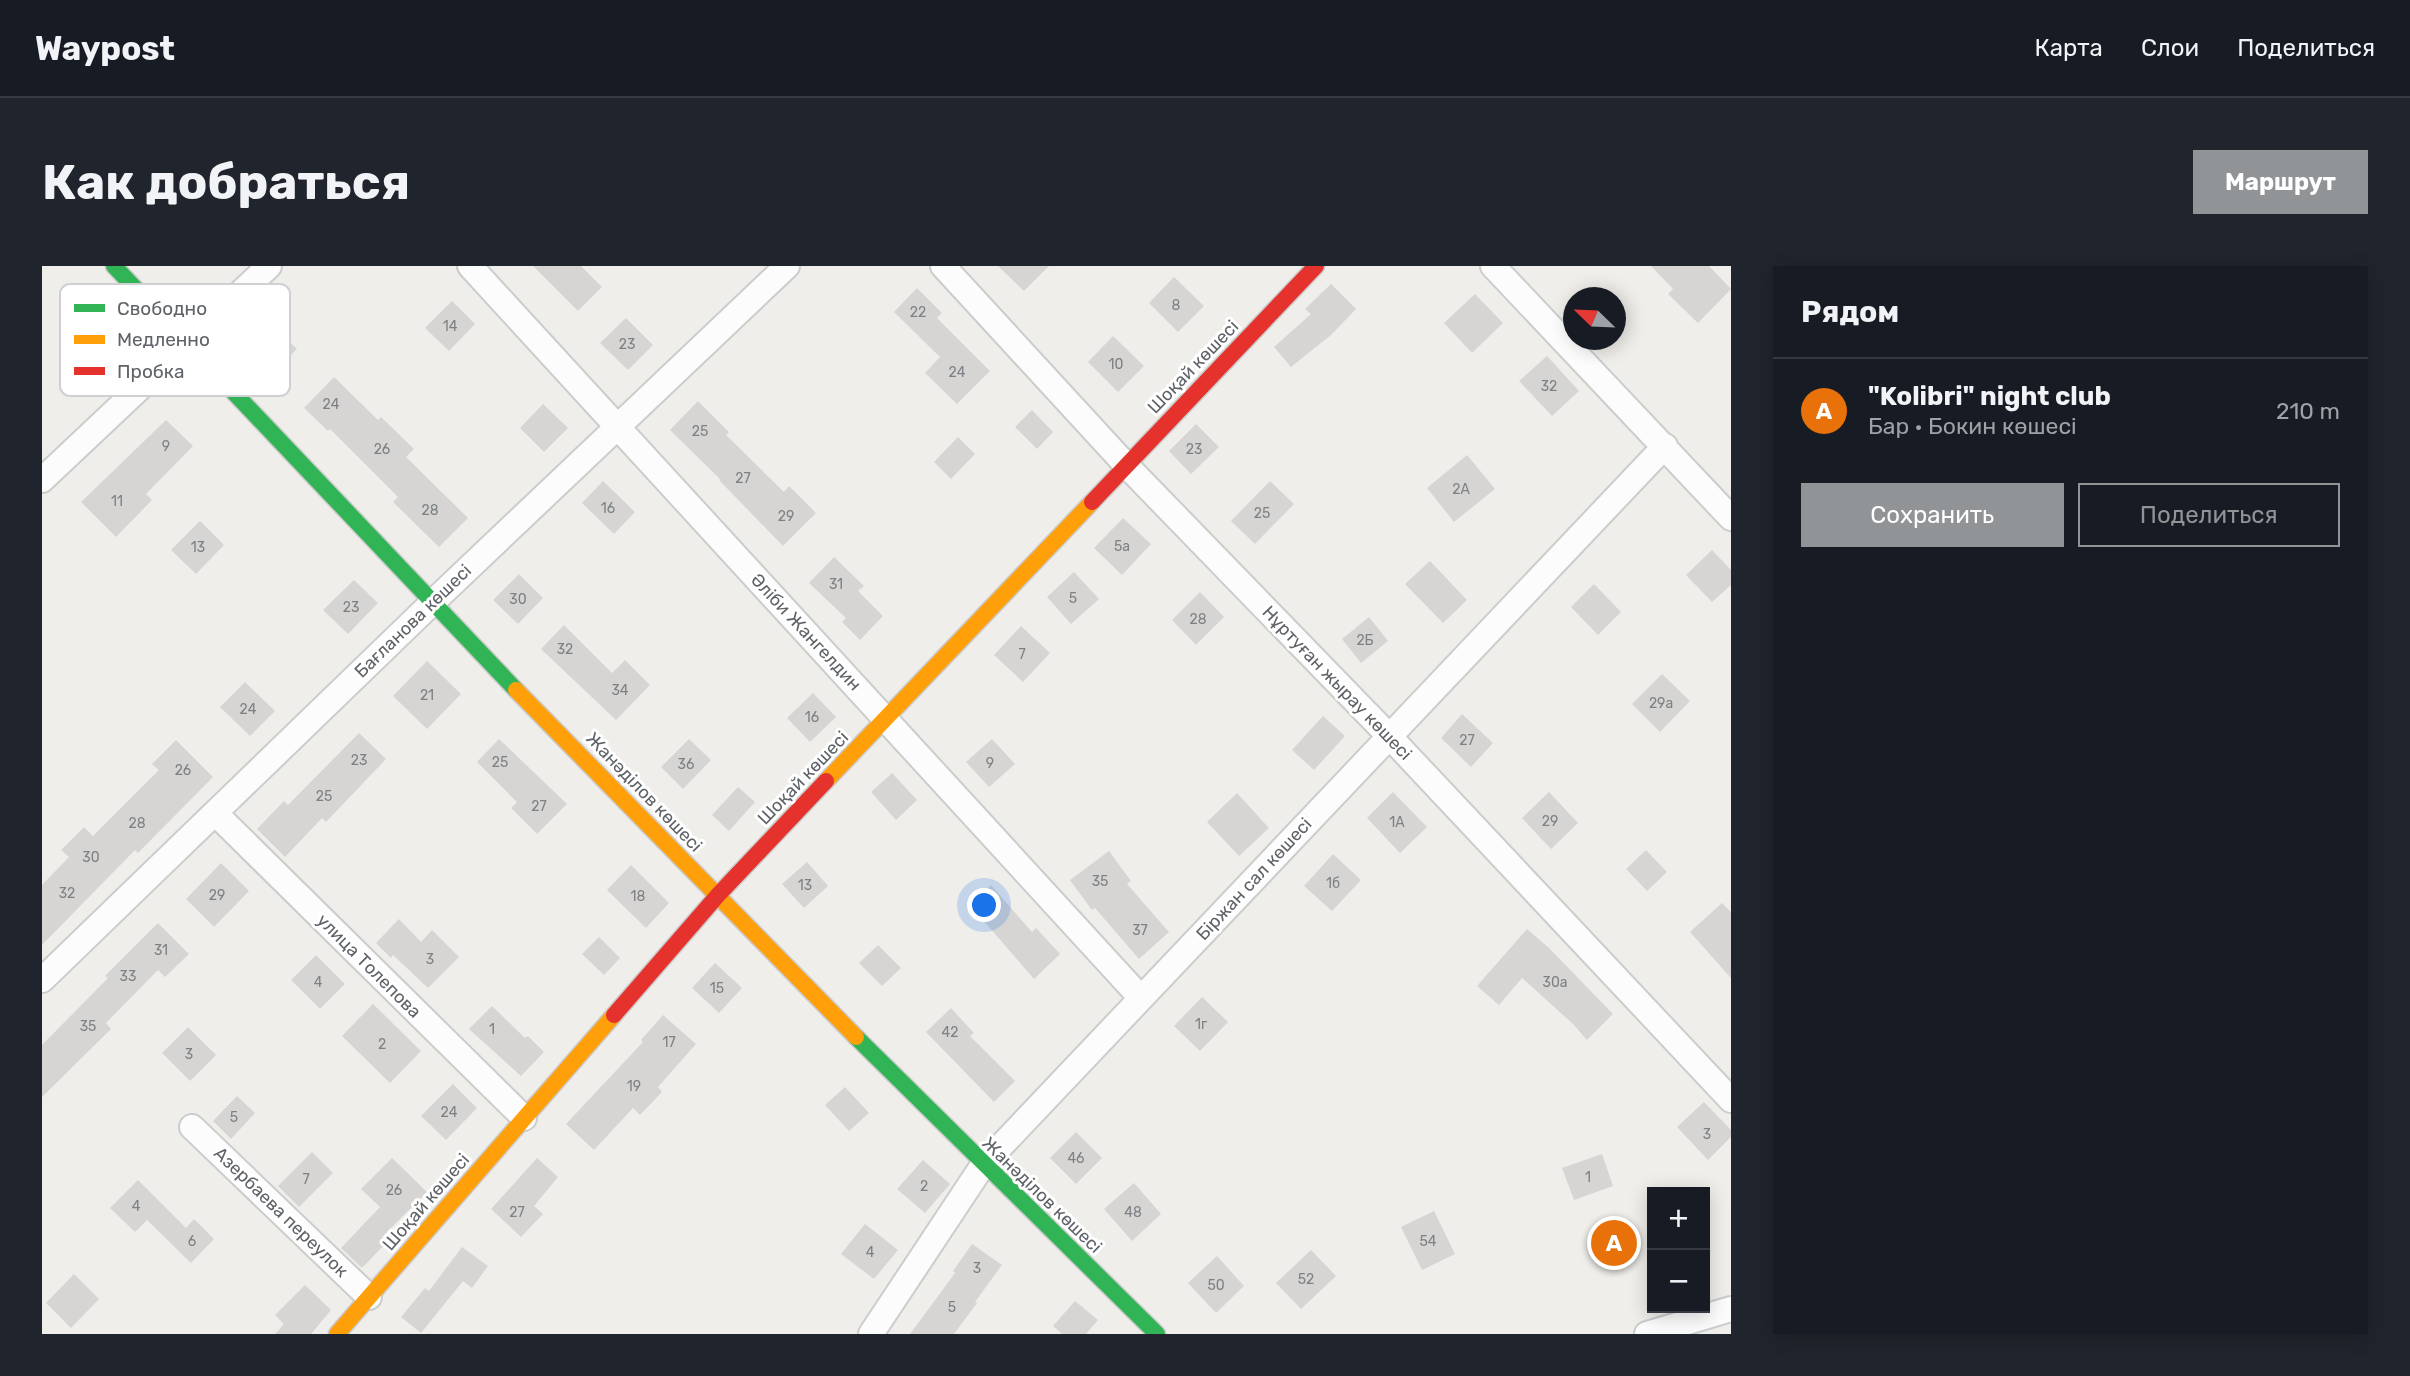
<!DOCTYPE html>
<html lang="ru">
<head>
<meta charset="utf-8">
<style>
  :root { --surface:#171b24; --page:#20242c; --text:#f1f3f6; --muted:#9ea1a6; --line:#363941; --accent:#919496 }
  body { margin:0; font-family:Rubik,sans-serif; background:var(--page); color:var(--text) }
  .controls { position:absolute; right:21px; bottom:21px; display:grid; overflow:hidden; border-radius:0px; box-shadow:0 4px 18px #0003 }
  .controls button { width:63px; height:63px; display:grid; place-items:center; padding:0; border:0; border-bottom:2px solid var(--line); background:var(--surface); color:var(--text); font:35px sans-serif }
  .compass { position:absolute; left:1521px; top:21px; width:63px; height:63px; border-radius:50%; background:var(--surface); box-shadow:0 4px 18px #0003; rotate:293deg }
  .you { position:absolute; left:943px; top:640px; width:24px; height:24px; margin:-18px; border:5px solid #fff; border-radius:50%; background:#1a73e8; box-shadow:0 0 0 10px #1a73e833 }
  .badge { display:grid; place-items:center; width:46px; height:46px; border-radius:50%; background:var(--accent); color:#fff; font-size:23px; font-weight:700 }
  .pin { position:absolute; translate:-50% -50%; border:4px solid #fff; box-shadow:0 2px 7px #0006 }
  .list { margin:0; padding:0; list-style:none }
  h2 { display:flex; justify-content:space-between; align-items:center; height:91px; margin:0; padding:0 28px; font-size:30px }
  h2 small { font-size:23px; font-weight:400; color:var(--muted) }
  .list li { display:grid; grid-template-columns:46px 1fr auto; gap:21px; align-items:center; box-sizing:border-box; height:105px; padding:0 28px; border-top:2px solid var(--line) }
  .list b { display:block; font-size:26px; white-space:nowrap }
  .list p { margin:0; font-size:23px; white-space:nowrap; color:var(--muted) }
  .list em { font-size:23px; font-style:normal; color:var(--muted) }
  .actions { display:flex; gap:14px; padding:21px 28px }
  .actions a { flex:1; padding:16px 0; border:2px solid var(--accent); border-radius:0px; text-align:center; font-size:24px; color:var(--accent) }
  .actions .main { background:var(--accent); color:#fff }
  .map { position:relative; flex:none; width:1689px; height:1068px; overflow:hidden; border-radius:0px }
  header { display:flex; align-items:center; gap:42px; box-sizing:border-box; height:98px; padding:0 35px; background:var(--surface); border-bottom:2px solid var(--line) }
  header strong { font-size:33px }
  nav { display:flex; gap:38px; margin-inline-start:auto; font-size:24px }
  .intro { display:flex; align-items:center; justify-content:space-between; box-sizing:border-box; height:168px; padding:0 42px }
  h1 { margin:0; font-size:49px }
  .button { padding:18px 32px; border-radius:0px; background:var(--accent); color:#fff; font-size:24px; font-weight:700 }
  main { display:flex; gap:42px; padding:0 42px }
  aside { flex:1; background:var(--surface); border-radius:0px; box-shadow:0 4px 18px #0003 }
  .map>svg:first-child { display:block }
  .building { fill:#d6d5d3 }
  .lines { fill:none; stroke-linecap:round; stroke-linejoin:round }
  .street-casing { stroke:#cbcccc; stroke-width:28 }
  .fast-casing { stroke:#cacacb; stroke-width:19 }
  .slow-casing { stroke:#cacacb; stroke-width:19 }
  .jam-casing { stroke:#cacacb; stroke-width:19 }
  .street { stroke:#fdfcfc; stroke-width:24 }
  .fast { stroke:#30b455; stroke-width:16 }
  .slow { stroke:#ff9f0a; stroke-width:16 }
  .jam { stroke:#e5322d; stroke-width:16 }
  .labels { text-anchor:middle; stroke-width:6; stroke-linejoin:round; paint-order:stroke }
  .number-label { font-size:14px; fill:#7e8184 }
  .street-label { font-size:18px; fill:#5f6368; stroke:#fff }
  .key { fill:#fff; stroke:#cfd0d2; stroke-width:2 }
  .key-label { font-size:19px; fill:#5f6368 }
</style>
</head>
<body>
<header>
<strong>Waypost</strong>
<nav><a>Карта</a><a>Слои</a><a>Поделиться</a></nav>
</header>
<div class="intro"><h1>Как добраться</h1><a class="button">Маршрут</a></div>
<main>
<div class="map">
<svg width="1689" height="1068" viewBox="0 0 1689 1068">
  <rect width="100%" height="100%" fill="#efeeea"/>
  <path class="building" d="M491 0H539L560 21 536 45Z
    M956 0H1007L982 25Z
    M1609 0H1667L1689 23 1656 57 1626 28 1631 23Z
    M1132 11 1162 40 1136 66 1107 37Z
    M1289 18 1314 43 1289 69 1249 101 1232 81 1269 48 1263 43Z
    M875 22 900 47 895 52 948 105 915 138 883 107 898 91 852 46Z
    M1433 28 1461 57 1430 87 1402 57Z
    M410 35 433 58 407 85 383 62Z
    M584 52 611 79 586 104 558 77Z
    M232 61 255 83 230 108 208 86Z
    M1071 70 1102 100 1076 126 1046 96Z
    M1505 90 1537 125 1510 150 1477 115Z
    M292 111 336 154 339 151 372 183 364 191 426 252 397 281 351 236 356 231 288 163 286 165 262 142Z
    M656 135 687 166 684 169 742 226 747 220 774 247 741 280 677 214 678 213 628 164Z
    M501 138 526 162 502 186 478 162Z
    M990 144 1011 166 995 183 973 161Z
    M124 154 151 180 104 228 110 234 74 271 39 236Z
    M1154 158 1177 181 1149 208 1127 185Z
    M916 171 933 188 909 213 892 196Z
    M1425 189 1453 223 1412 256 1385 222Z
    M561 215 593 246 572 268 540 237Z
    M1228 215 1252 238 1213 278 1189 255Z
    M1081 252 1109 278 1080 309 1052 282Z
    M158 255 182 279 154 308 129 284Z
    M1670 284 1689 304V319L1670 336 1644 309Z
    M792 291 822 320 816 325 841 350 818 374 800 356 804 352 767 317Z
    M1388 295 1425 334 1401 357 1363 318Z
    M1032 306 1057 333 1029 358 1005 331Z
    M477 308 501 332 476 358 451 334Z
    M312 314 336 337 306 368 281 344Z
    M1552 318 1579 346 1556 369 1529 341Z
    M1158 326 1182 351 1154 379 1130 354Z
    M1327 351 1346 375 1319 397 1300 373Z
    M522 359 570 407 583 394 608 419 574 454 499 383Z
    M979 360 1008 387 981 416 952 389Z
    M385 395 419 428 385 463 351 430Z
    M1620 408 1648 435 1618 466 1590 438Z
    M203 416 233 445 208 470 178 441Z
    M771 427 794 451 768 476 745 452Z
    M1420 448 1451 477 1429 501 1399 472Z
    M1281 450 1303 470 1272 504 1250 484Z
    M317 467 344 493 284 556 280 552 243 591 215 563 242 535 246 539Z
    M457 473 525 538 495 568 469 542 475 536 435 496Z
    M647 473 669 494 641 523 619 501Z
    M950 473 973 498 947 521 924 496Z
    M134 474 171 511 96 587 93 584 0 679V619L27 591 19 584 42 561 51 570 117 504 110 498Z
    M850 507 875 534 854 554 829 526Z
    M696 521 713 536 687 565 670 549Z
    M1351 526 1385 561 1358 587 1325 552Z
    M1507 526 1536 557 1509 583 1480 552Z
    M1195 527 1227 562 1197 590 1165 556Z
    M1604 584 1625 606 1605 625 1584 603Z
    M1067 585 1089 615 1085 618 1127 666 1097 693 1053 642 1050 644 1028 614Z
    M1291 588 1319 614 1290 645 1262 620Z
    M765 596 786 620 762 642 740 618Z
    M179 597 207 625 172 661 144 633Z
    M589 599 627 637 604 662 565 624Z
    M949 619 990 666 994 662 1018 688 992 713 927 638Z
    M1680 637 1689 646V712L1648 666Z
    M357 653 379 676 390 664 417 691 386 722 351 689 349 692 334 677Z
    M116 657 147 688 123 711 116 704 64 757 69 763 0 831V779L66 712 63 710Z
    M1485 663 1507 682 1571 748 1545 774 1531 758 1480 712 1457 739 1435 720Z
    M557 671 578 692 562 709 540 688Z
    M836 679 859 702 840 720 817 697Z
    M274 689 303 718 278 743 249 714Z
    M673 697 700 722 677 747 650 722Z
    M1160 731 1186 756 1158 785 1132 760Z
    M331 738 379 785 348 817 300 770Z
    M450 740 483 772 486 770 502 786 479 810 427 763Z
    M909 742 932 767 928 770 973 815 952 836 884 766Z
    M621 749 654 778 616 821 620 826 598 849 591 842 552 884 524 858 601 776 599 774Z
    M146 761 174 789 148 815 120 787Z
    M411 818 435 842 404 874 379 850Z
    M803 821 827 847 807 865 783 839Z
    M195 830 213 847 189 873 171 855Z
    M1662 836 1689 864V871L1666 894 1635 861Z
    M1034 866 1060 892 1034 918 1008 892Z
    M270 886 291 907 257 941 236 920Z
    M1560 888 1571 920 1532 934 1520 902Z
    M350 892 385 926 340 971 345 976 320 1002 299 982 338 941 319 923Z
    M495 892 516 911 492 940 501 948 479 971 449 943Z
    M881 894 908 918 883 947 855 923Z
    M96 914 144 962 152 953 172 973 149 997 105 954 93 966 68 942Z
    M1092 917 1119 948 1090 975 1062 943Z
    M1392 945 1413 988 1380 1004 1359 961Z
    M823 958 856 984 832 1013 799 988Z
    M1586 961 1591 981 1558 989 1553 969Z
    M930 978 960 999 933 1036 935 1037 912 1068H868L913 1007 911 1005Z
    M420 981 446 1000 430 1022 421 1015 379 1067 359 1051 383 1022 387 1025Z
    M1269 984 1294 1010 1259 1043 1234 1017Z
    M1175 990 1202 1020 1174 1047 1146 1017Z
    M32 1008 57 1033 29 1062 4 1037Z
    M263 1019 289 1044 269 1068H233L242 1058 233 1049Z
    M1033 1035 1056 1054 1044 1068H1020L1011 1060Z"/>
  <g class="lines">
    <defs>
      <path id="street" d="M428 0 1099 732
        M901 0 1084 199 1347 470 1689 834
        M1451 0 1689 252
        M0 214 227 0
        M173 547 482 852
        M0 714 391 336 745 0
        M150 861 327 1031
        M829 1068 941 899 1623 180
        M1605 1068 1689 1043"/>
      <path id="fast" d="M72 0 474 424
        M814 771 1115 1068"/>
      <path id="slow" d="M474 424 814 771
        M784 515 1050 236
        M295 1068 572 749"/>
      <path id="jam" d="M1050 236 1274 0
        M572 749 676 629 784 515"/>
    </defs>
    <use href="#street" class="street-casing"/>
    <use href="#fast" class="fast-casing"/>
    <use href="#slow" class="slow-casing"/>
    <use href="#jam" class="jam-casing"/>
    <use href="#street" class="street"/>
    <use href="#fast" class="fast"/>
    <use href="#slow" class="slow"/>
    <use href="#jam" class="jam"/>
  </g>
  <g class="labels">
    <g class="number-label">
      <text x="1134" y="44">8</text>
      <text x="876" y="51">22</text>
      <text x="408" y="65">14</text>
      <text x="585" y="83">23</text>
      <text x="1074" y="103">10</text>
      <text x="915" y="111">24</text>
      <text x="1507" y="125">32</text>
      <text x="289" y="143">24</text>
      <text x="658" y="170">25</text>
      <text x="124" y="185">9</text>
      <text x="340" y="188">26</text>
      <text x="1152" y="188">23</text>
      <text x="701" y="217">27</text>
      <text x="1419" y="228">2А</text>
      <text x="75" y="240">11</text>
      <text x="566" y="247">16</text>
      <text x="388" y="249">28</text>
      <text x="1220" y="252">25</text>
      <text x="744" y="255">29</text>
      <text x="1080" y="285">5а</text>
      <text x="156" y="286">13</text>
      <text x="794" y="323">31</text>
      <text x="1031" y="337">5</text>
      <text x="476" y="338">30</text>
      <text x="309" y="346">23</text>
      <text x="1156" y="358">28</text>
      <text x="1323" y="379">2Б</text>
      <text x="523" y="388">32</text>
      <text x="980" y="393">7</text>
      <text x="578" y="429">34</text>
      <text x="385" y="434">21</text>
      <text x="1619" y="442">29а</text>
      <text x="206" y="448">24</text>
      <text x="770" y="456">16</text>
      <text x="1425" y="479">27</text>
      <text x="317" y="499">23</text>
      <text x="458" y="501">25</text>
      <text x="948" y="502">9</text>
      <text x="644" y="503">36</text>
      <text x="141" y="509">26</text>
      <text x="282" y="535">25</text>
      <text x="497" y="545">27</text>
      <text x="1508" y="560">29</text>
      <text x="1355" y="561">1А</text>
      <text x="95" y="562">28</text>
      <text x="49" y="596">30</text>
      <text x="1058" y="620">35</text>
      <text x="1291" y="622">1б</text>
      <text x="763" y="624">13</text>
      <text x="25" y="632">32</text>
      <text x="175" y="634">29</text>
      <text x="596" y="635">18</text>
      <text x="1098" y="669">37</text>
      <text x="119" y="689">31</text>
      <text x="388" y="698">3</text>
      <text x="86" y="715">33</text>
      <text x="276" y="721">4</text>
      <text x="1513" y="721">30а</text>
      <text x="675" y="727">15</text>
      <text x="1159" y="763">1г</text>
      <text x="46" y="765">35</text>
      <text x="450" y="768">1</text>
      <text x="908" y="771">42</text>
      <text x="627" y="781">17</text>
      <text x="340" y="783">2</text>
      <text x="147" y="793">3</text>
      <text x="592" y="825">19</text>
      <text x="407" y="851">24</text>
      <text x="192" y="856">5</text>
      <text x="1665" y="873">3</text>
      <text x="1034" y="897">46</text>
      <text x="1546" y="916">1</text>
      <text x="264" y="918">7</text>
      <text x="882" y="925">2</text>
      <text x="352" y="929">26</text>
      <text x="94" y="945">4</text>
      <text x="475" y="951">27</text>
      <text x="1091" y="951">48</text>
      <text x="150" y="980">6</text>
      <text x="1386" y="980">54</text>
      <text x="828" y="991">4</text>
      <text x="935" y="1007">3</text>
      <text x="1264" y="1018">52</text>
      <text x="1174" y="1024">50</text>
      <text x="910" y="1046">5</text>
    </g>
    <g class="street-label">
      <text transform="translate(1151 101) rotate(-46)" y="6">Шоқай көшесі</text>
      <text transform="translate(371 355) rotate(-44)" y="6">Бағланова көшесі</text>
      <text transform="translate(764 366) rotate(47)" y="6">Әліби Жангелдин</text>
      <text transform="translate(1295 417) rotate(46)" y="6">Нұртуған жырау көшесі</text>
      <text transform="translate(761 512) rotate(-46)" y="6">Шоқай көшесі</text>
      <text transform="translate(602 526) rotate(46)" y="6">Жанәділов көшесі</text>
      <text transform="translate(1212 613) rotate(-47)" y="6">Біржан сал көшесі</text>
      <text transform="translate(327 700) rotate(45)" y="6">улица Толепова</text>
      <text transform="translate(1000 929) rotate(44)" y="6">Жанәділов көшесі</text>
      <text transform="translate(384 936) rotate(-49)" y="6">Шоқай көшесі</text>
      <text transform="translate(239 946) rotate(44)" y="6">Азербаева переулок</text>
    </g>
  </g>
  <rect x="18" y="18" width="230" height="112" rx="10" class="key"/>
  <rect x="32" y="38" width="31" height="8" fill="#30b455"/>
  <rect x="32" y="69" width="31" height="9" fill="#ff9f0a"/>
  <rect x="32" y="101" width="31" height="8" fill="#e5322d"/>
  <g class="key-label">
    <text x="75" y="49">Свободно</text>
    <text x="75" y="80">Медленно</text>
    <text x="75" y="112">Пробка</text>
  </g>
</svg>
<div class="controls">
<button>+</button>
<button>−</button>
</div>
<svg class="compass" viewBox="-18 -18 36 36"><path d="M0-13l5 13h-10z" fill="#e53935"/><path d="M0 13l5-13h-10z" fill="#9ea1a6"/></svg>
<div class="you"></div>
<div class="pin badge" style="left:1572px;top:977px;background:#e8710a">A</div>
</div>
<aside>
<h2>Рядом<small></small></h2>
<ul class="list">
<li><span class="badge" style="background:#e8710a">A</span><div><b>&quot;Kolibri&quot; night club</b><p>Бар · Бокин көшесі</p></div><em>210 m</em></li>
</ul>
<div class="actions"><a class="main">Сохранить</a><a>Поделиться</a></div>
</aside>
</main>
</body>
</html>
